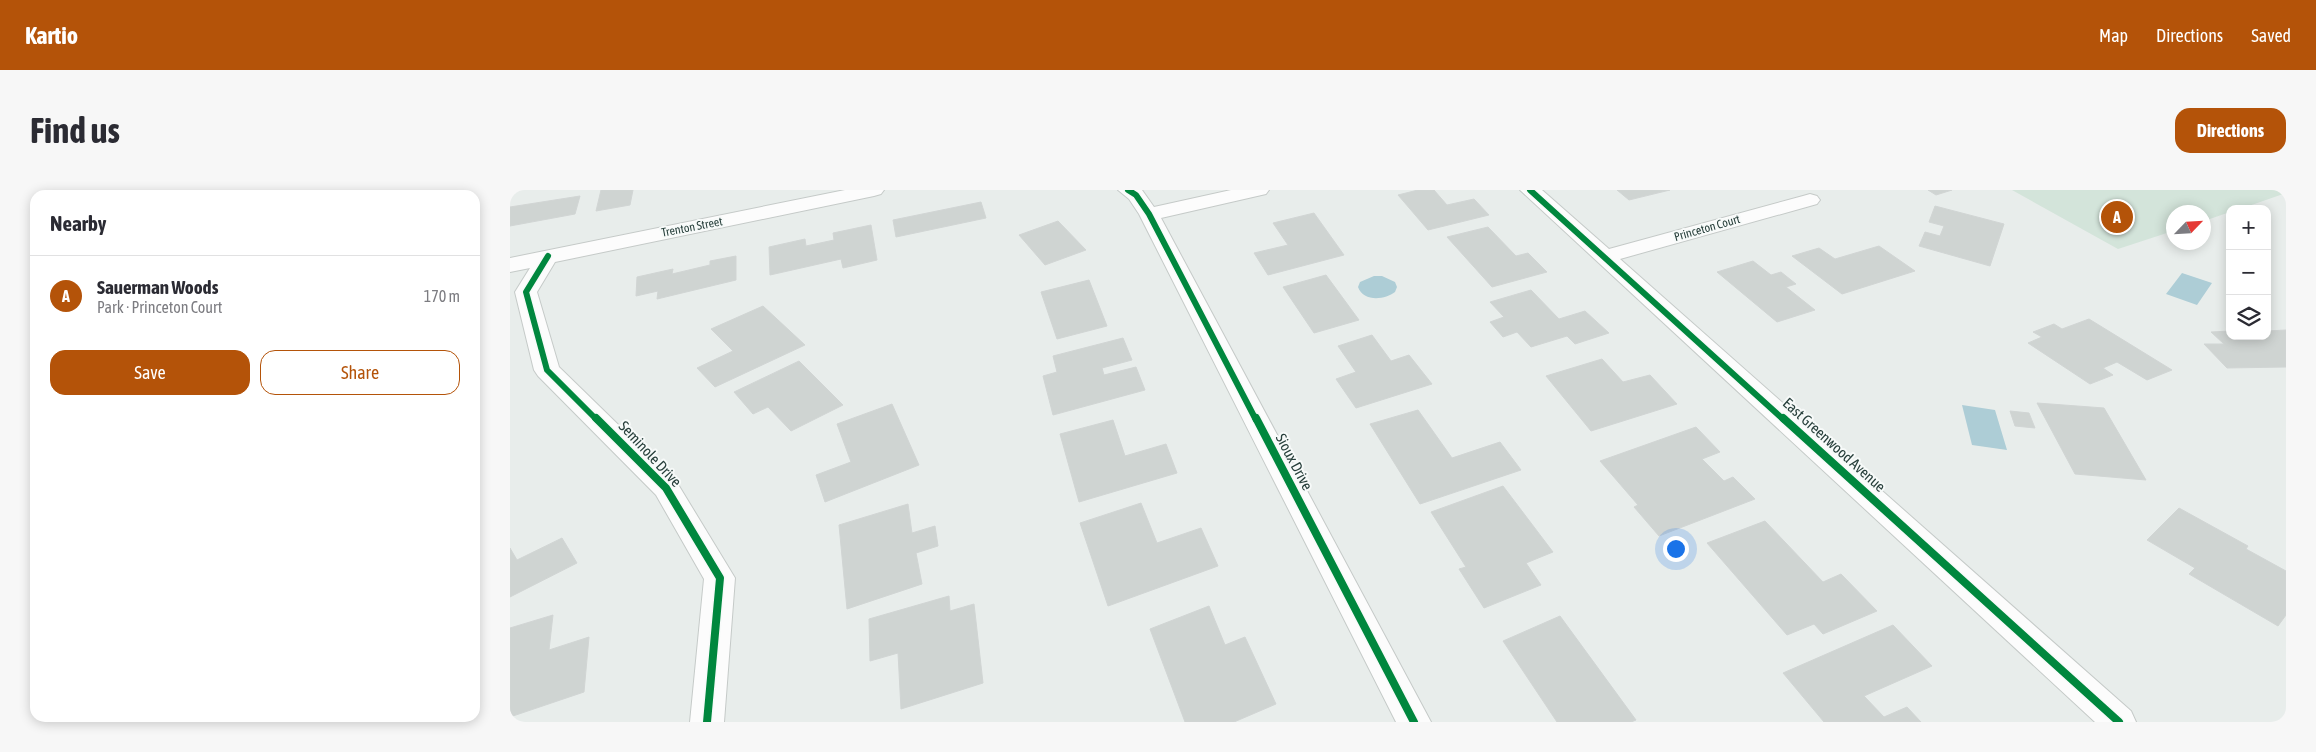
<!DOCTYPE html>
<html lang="en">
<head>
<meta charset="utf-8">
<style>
  :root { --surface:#fff; --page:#f7f7f7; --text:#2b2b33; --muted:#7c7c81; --line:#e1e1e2; --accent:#b45309 }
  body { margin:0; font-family:"Asap Condensed",sans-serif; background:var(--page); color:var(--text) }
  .controls { position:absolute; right:15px; top:15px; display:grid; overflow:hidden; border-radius:10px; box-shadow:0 2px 12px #0003 }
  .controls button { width:45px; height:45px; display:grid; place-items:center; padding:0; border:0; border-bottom:1px solid var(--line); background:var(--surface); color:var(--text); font:25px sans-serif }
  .compass { position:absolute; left:1656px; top:15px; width:45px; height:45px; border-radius:50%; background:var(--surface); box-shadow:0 2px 12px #0003; rotate:65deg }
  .you { position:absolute; left:1165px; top:358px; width:18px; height:18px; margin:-12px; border:4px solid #fff; border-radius:50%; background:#1a73e8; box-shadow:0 0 0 8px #1a73e833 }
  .badge { display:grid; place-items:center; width:32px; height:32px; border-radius:50%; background:var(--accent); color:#fff; font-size:16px; font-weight:700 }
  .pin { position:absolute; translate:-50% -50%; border:2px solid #fff; box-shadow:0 1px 5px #0006 }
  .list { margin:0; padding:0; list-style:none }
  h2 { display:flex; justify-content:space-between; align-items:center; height:65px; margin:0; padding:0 20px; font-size:21px }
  h2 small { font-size:16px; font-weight:400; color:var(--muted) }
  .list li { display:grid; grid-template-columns:32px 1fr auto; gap:15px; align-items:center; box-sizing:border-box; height:80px; padding:0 20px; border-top:1px solid var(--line) }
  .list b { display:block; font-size:19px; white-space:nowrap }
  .list p { margin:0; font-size:16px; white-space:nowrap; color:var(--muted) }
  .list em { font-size:16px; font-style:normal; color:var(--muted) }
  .actions { display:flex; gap:10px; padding:15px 20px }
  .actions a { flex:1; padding:11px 0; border:1px solid var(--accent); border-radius:15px; text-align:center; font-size:18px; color:var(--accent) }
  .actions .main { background:var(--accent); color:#fff }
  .icon { flex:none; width:28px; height:28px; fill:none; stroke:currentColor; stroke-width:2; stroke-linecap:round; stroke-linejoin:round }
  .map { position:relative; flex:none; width:1776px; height:532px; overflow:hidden; border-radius:15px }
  header { display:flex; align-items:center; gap:30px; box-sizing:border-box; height:70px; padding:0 25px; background:var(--accent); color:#fff }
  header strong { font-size:24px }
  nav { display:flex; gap:28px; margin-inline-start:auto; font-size:18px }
  .intro { display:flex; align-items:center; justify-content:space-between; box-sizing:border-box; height:120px; padding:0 30px }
  h1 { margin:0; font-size:35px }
  .button { padding:12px 22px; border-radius:15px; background:var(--accent); color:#fff; font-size:18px; font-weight:700 }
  main { display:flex; gap:30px; padding:0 30px }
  aside { flex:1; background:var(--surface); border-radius:15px; box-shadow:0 2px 12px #0003 }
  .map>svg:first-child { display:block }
  .green { fill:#d3e4da }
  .water { fill:#adcdd6 }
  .building { fill:#cfd4d2; stroke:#d1d5d4 }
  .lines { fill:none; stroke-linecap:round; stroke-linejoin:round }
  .minor-casing { stroke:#c5cac8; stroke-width:2 }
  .minor { fill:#fcfcfc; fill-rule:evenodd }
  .cycleway-far1-casing { stroke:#f7faf9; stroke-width:9 }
  .cycleway-casing { stroke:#f7faf9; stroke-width:11 }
  .cycleway-far1 { stroke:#00873e; stroke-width:6 }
  .cycleway { stroke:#00873e; stroke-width:8 }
  .labels { text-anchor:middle; stroke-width:4; stroke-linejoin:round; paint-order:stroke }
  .far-street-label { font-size:12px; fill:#273f3b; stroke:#f7faf9 }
  .street-label { font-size:15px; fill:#273f3b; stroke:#f7faf9 }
</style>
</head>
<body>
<header>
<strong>Kartio</strong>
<nav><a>Map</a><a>Directions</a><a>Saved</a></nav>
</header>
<div class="intro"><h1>Find us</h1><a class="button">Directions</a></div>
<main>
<aside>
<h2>Nearby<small></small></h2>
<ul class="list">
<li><span class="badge">A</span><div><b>Sauerman Woods</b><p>Park · Princeton Court</p></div><em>170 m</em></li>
</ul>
<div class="actions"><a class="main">Save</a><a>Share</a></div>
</aside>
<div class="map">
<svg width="1776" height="532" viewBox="0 0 1776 532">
  <rect width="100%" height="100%" fill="#e8edeb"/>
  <path class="green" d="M1502 0H1776V3L1730 19H1720V22L1694 31V22H1664L1663 41 1608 59Z"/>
  <path class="water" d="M1672 83 1702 93 1687 115 1656 104Z
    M864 86H872L885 92 887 97 885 102C875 110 853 112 848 97L850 92Z
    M1452 215 1485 220 1497 260 1462 255Z"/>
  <path class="building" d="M91 0H123L120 15 86 21Z
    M908 0H924L937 15 964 9 979 25 918 40 888 5Z
    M1107 0H1160L1119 10Z
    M1418 0H1442L1426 5Z
    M70 6 65 24 0 36V17Z
    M471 12 476 28 386 47 383 30Z
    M1425 16 1494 34 1480 76 1409 56 1415 42 1430 46 1434 36 1419 32Z
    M804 23 834 65 758 85 744 63 778 55 763 33Z
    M548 31 576 60 535 75 509 45Z
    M361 35 367 70 333 78 331 69 260 85 259 57 295 49 296 56 324 50 323 43Z
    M978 37 1006 66 1018 63 1037 82 982 97 937 47Z
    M1369 56 1405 81 1332 104 1282 66 1309 58 1325 69Z
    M226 66V90L147 109 148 101 126 106 127 87 163 79 162 84 200 75V71Z
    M1243 71 1261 85 1271 82 1286 94 1276 97 1305 120 1267 132 1207 82Z
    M816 85 849 130 804 143 773 97Z
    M579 90 597 136 547 149 531 102Z
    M1021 100 1049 129 1075 121 1099 143 1065 154 1057 146 1021 157 1007 142 993 147 980 132 994 127 980 112Z
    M253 116 295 155 205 197 187 178 223 161 201 139Z
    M1579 129 1662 180 1637 190 1607 172 1593 178 1603 185 1580 194 1518 153 1532 147 1523 142 1544 134 1552 139Z
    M1776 140V177L1717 178 1694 154H1714L1701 142 1720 141V146H1757V141Z
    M862 145 881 171 899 165 922 194 846 218 826 189 846 182 828 156Z
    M613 148 622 170 592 178 594 185 626 177 635 200 543 225 533 186 547 182 543 166Z
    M1092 169 1113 192 1140 185 1167 214 1081 241 1036 186Z
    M289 171 333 215 281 241 258 217 243 224 224 202Z
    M1527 213 1594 218 1636 290 1565 284Z
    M382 214 409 275 315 312 306 285 341 272 327 234Z
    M908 220 942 268 990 252 1011 280 910 314 860 234Z
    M1500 221 1519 223 1525 238 1505 236Z
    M603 230 615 266 656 254 667 283 569 312 550 244Z
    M1186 237 1210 262 1192 269 1214 291 1223 287 1245 309 1149 346 1124 317 1128 315 1090 271Z
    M993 296 1043 362 1016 373 1031 395 974 418 949 379 956 377 921 322Z
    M631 313 647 353 691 338 708 376 598 416 570 333Z
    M398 314 402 343 425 336 428 356 406 363 412 394 337 419 329 335Z
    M1669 318 1738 356 1736 359 1776 381V425L1768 436 1679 384 1685 378 1637 350Z
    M1255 331 1313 392 1331 384 1367 421 1313 444 1304 434 1277 445 1197 353Z
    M52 348 67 373 0 407V358L7 370Z
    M439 406 440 421 464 414 473 493 391 519 388 463 360 471 359 429Z
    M699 416 715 455 735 447 766 514 724 532H675L640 439Z
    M43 425 39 460 79 447 74 502 0 527V438Z
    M1050 426 1126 530 1121 532H1047L993 451Z
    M1383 435 1422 476 1354 506 1374 527 1397 517 1411 532H1314L1273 483Z"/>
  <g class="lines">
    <defs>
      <path id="minor" d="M335 0H374L371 4 364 6 45 72 27 102 49 177 166 291 225 388 214 532H180L194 389 146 305 28 186 24 180 5 102 20 78 0 82V68Z
        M608 0H632L644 17 721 0H759L756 4 651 28 921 532H886L629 24 619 9Z
        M1010 0H1032L1099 59 1293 6 1300 4 1307 6 1310 10 1307 14 1110 69 1621 521 1626 532H1585Z"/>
    </defs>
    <use href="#minor" class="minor-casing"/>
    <use href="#minor" class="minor"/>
    <defs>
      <path id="cycleway-far1" d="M618 0 626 5 639 24 746 230
        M1020 0 1274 230
        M38 66 16 102 37 180 87 230"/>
      <path id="cycleway" d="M86 228 156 298 210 388 197 532
        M746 228 904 532
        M1273 228 1609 532"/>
    </defs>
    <use href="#cycleway-far1" class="cycleway-far1-casing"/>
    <use href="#cycleway" class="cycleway-casing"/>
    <use href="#cycleway-far1" class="cycleway-far1"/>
    <use href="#cycleway" class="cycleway"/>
  </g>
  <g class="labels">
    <g class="far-street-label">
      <text transform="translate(182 37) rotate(-11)" y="4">Trenton Street</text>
      <text transform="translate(1197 38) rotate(-16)" y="4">Princeton Court</text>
    </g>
    <g class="street-label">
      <text transform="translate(1324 255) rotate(42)" y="5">East Greenwood Avenue</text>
      <text transform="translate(140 264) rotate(47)" y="5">Seminole Drive</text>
      <text transform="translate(784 272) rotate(62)" y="5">Sioux Drive</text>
    </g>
  </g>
</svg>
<div class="controls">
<button>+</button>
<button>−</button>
<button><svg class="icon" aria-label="layers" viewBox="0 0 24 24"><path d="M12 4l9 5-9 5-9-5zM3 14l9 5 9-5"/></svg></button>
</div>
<svg class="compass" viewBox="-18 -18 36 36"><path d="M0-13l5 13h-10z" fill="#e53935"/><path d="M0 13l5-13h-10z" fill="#7c7c81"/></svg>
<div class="you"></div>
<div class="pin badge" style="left:1607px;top:27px">A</div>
</div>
</main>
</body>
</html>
